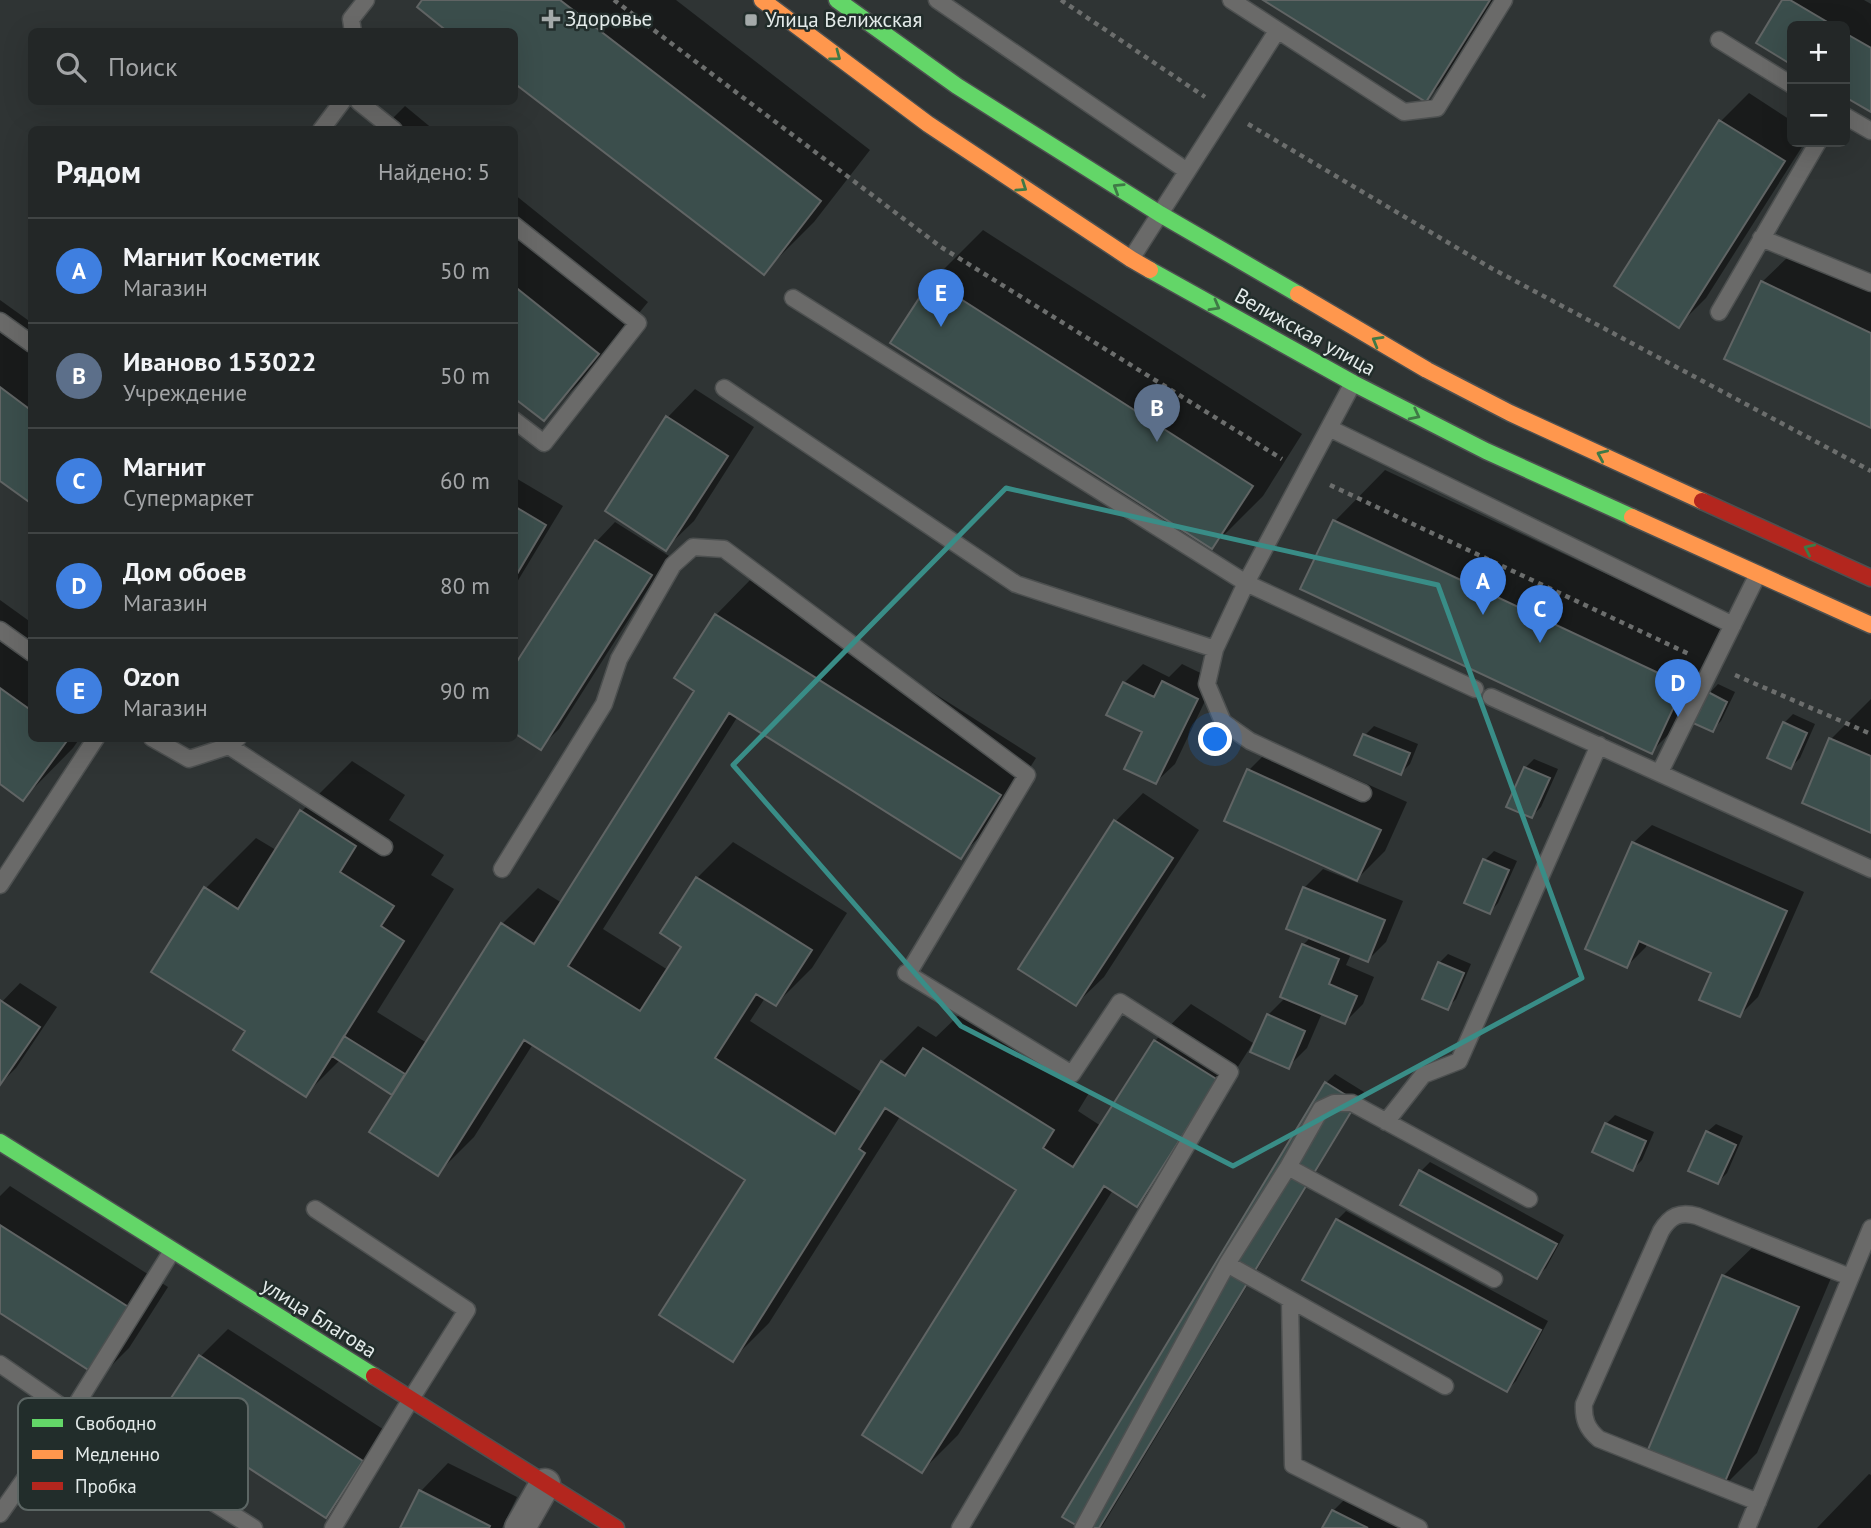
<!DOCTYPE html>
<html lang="ru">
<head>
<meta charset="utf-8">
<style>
  :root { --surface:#232727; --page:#2b2f2f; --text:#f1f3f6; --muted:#a3a5a7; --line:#404444; --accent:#0b8043 }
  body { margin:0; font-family:"PT Sans",sans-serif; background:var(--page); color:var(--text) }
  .controls { position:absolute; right:21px; top:21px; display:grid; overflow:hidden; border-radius:10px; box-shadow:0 7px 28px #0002 }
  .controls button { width:63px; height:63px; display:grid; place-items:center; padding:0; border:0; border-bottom:2px solid var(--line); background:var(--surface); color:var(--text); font:35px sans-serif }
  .you { position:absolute; left:1216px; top:740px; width:24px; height:24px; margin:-18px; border:5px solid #fff; border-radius:50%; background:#1a73e8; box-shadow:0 0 0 10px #1a73e833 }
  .badge { display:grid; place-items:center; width:46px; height:46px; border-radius:50%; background:var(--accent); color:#fff; font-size:23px; font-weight:700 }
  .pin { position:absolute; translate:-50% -58px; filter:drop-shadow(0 2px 4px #0008) }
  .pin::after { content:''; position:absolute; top:37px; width:24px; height:21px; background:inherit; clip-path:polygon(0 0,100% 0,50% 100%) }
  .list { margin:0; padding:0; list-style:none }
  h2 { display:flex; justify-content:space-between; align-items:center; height:91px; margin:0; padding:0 28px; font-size:30px }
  h2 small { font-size:23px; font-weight:400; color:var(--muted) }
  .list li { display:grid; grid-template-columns:46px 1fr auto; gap:21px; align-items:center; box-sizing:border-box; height:105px; padding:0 28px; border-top:2px solid var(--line) }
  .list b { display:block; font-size:26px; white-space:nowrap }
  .list p { margin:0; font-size:23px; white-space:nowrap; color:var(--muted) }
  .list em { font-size:23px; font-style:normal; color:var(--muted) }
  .icon { flex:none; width:38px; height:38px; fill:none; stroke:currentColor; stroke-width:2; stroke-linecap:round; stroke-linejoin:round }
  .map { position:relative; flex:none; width:1871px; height:1528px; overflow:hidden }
  .search { position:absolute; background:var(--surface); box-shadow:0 7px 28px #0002; left:28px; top:28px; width:490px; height:77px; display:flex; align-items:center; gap:18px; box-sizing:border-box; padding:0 24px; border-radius:10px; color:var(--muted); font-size:26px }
  .panel { position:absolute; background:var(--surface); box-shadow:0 7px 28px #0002; left:28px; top:126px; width:490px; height:616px; border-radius:10px }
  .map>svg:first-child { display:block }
  .shadow { fill:#0007 }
  .building { fill:#3b4e4c; stroke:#606464; stroke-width:2 }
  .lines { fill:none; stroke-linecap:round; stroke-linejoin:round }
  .lane-casing { stroke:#4d5050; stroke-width:19 }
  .street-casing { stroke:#4d5050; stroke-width:33 }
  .fast-casing { stroke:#4d5050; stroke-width:19 }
  .slow-casing { stroke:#4d5050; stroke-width:19 }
  .jam-casing { stroke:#4d5050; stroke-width:19 }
  .path { stroke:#6c6e6d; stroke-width:4.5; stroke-dasharray:5 5; stroke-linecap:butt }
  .lane { stroke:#6a6a69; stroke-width:16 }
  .street { stroke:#6a6a69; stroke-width:30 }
  .fast { stroke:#63d668; stroke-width:16 }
  .slow { stroke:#ff974d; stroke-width:16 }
  .jam { stroke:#b3261e; stroke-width:16 }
  .oneway { stroke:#3f7946 }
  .marked { fill:none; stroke:#398d87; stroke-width:5; stroke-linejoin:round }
  .poi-dot { fill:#a4aaaa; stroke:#222d2b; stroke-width:2.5 }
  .labels { text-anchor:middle; stroke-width:5; stroke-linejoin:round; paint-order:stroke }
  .poi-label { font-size:21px; fill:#e3eae9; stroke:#222d2b; text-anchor:start }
  .street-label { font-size:21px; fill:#e3eae9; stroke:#222d2b }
  .key { fill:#222d2b; stroke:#5c6664; stroke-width:2 }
  .key-label { font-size:19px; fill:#e3eae9 }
</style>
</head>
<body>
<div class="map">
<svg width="1871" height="1528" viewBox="0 0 1871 1528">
  <rect width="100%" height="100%" fill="#2f3434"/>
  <path class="shadow" d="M424 0H676L870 150 814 222 763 273 514 32Z
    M1267 0H1499L1454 72 1426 99Z
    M1784 0H1864L1871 4V110L1845 95V26H1792V63L1758 43Z
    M1749 93 1792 121V142H1805L1706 298 1679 325 1616 286 1721 121Z
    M405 106 434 130H381Z
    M514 194 648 302 594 368 543 419 514 396Z
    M983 230 1302 434 1263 496 1212 547 932 281Z
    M1790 255 1871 292V426L1762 282Z
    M0 300 32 323V502L0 479Z
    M695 389 754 427 694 521 666 548 607 511 668 417Z
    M1385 470 1734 634 1704 699 1718 684 1735 692 1721 721 1712 730 1707 696 1651 752 1335 521Z
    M514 477 563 506 514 587Z
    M615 522 669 556 559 729 541 747 597 541Z
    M752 578 1036 758 997 820 960 856 738 716 603 929 668 970 683 946 697 878 733 842 847 913 812 968 776 1004 765 998 750 1021 863 1093 882 1062 918 1026 936 1037 961 1013 1089 1093 1078 1111 1101 1126 1155 1041 1191 1004 1253 1043 1173 1169 1137 1205 1113 1190 958 1435 922 1471 1018 1190 901 1115 769 1323 733 1359 747 1179 533 1044 474 1137 438 1173 397 1087 392 1092 340 1060 306 1094 247 1031 206 888 256 838 276 850 302 811 352 761 405 795 389 820 444 855 431 875 454 889 377 1012 427 1043 502 924 538 888 562 903 696 690 716 615Z
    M0 600 32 623V738H80L73 748 23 799 0 782Z
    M1143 664 1169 677 1182 664 1215 680 1175 764 1156 782 1144 732 1124 683Z
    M1871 699V831L1831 739Z
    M1793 714 1815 724 1800 758 1791 767 1784 723Z
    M1374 726 1418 744 1410 764 1401 773 1356 754 1365 735Z
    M1276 743 1407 802 1385 851 1357 879 1249 770Z
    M1534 759 1558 769 1541 807 1532 816 1508 806 1525 768Z
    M1143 793 1199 830 1104 977 1076 1004 1020 968 1116 821Z
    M1652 825 1804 892 1758 997 1740 1015 1714 972 1647 943 1646 947 1627 966 1633 843Z
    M1494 851 1517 861 1498 903 1490 912 1485 860Z
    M1323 869 1403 901 1386 942 1368 960 1351 954 1346 965 1374 977 1363 1004 1345 1022 1322 1013 1307 1048 1288 1067 1268 1015 1286 997 1303 945 1311 937 1304 888Z
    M1448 954 1471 964 1456 999 1447 1008 1439 963Z
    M20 983 57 1007 16 1068 0 1084V1004Z
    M1335 1074 1364 1092 1103 1525 1100 1528H1085L1326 1083Z
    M1615 1115 1654 1132 1642 1160 1633 1169 1606 1124Z
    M1716 1124 1743 1136 1727 1173 1718 1182 1707 1132Z
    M1430 1162 1564 1235 1546 1268 1537 1277 1402 1204 1421 1171Z
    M10 1186 168 1287 129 1348 101 1376 0 1311V1196Z
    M1346 1211 1548 1321 1516 1381 1507 1390 1337 1220Z
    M1760 1240 1834 1271 1757 1453 1721 1489 1723 1276Z
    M228 1329 389 1433 354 1488 326 1516 200 1357Z
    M448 1463 517 1497 502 1528H402L421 1491Z
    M1869 1474 1871 1475V1528H1817Z
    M1352 1492 1422 1528H1324L1333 1511Z"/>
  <path class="building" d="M422 0H560L821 201 764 275 514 83V32H448L417 7Z
    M1263 0H1490L1426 102Z
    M1782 0H1790L1834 26H1792V65L1756 43Z
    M1845 33 1871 48V112L1845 97Z
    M1719 120 1785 161 1679 328 1614 286Z
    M931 280 1253 486 1212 549 890 343Z
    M1761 281 1871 333V428L1724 359Z
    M514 286 599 354 544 421 514 398Z
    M0 387 32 411V504L0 481Z
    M666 416 728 456 666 551 605 511Z
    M514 506 546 525 514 579Z
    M1333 520 1684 685 1652 754 1300 589Z
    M595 540 652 575 541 750 514 733V666Z
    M715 614 1001 795 961 859 729 713 568 966 640 1011 681 947 660 933 696 877 812 950 776 1006 756 994 715 1058 835 1134 881 1061 905 1076 923 1048 1054 1130 1043 1148 1073 1167 1154 1040 1218 1080 1137 1207 1104 1186 922 1473 862 1435 1016 1190 885 1108 859 1149 865 1153 733 1362 659 1315 745 1180 524 1040 438 1176 369 1132 501 923 534 944 694 691 674 678Z
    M1162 681 1198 699 1156 784 1124 769 1142 732 1106 715 1123 682 1154 697Z
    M0 688 32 711V738H69L23 801 0 784Z
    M1708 692 1727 702 1713 732 1693 723Z
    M1783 722 1807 733 1791 769 1767 758Z
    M1363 734 1410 753 1401 775 1354 755Z
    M1829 738 1871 756V833L1802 803Z
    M1524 767 1550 778 1532 818 1506 807Z
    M1247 769 1381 830 1357 881 1224 821Z
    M300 810 356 846 340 872 394 906 381 926 404 941 306 1097 233 1050 245 1031 151 972 204 887 238 909Z
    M1114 820 1173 858 1076 1006 1018 969Z
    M1632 842 1787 911 1740 1017 1699 1000 1711 973 1639 941 1627 968 1585 949Z
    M1483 859 1509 870 1490 914 1464 903Z
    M1303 887 1385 920 1368 962 1286 929Z
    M1302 944 1339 959 1329 984 1357 996 1345 1024 1280 997Z
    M1438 962 1464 973 1448 1010 1422 999Z
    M0 1000 40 1027 0 1085Z
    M1267 1014 1305 1031 1289 1069 1250 1052Z
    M344 1036 405 1074 392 1095 332 1056Z
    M1325 1082 1357 1102 1099 1528H1081L1062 1517Z
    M1605 1123 1646 1141 1633 1171 1592 1152Z
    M1706 1131 1736 1145 1718 1184 1688 1171Z
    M1419 1170 1557 1244 1537 1279 1400 1205Z
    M1336 1219 1541 1330 1507 1392 1302 1280Z
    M0 1225 141 1315 101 1378 0 1313Z
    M1722 1275 1799 1307 1721 1491 1644 1459Z
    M199 1355 363 1461 326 1518 162 1412Z
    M419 1490 490 1526 489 1528H400Z
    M1332 1510 1368 1528H1322Z"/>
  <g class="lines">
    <defs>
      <path id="lane" d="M937 0 1187 171
        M1231 0 1404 112 1437 108 1504 0
        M353 32 351 19 366 0
        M1719 40 1792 85
        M359 102 394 130
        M1845 116 1871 131
        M321 130 342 102
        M514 225 638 323 544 443 514 420
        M1761 238 1871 283
        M1131 259 1277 31
        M793 298 1246 583 1475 689
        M1719 312 1818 142
        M0 321 32 344
        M1353 383 1246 583 1215 649 1207 684 1223 722 1250 741 1363 793
        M724 388 1016 584 1215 649
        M1329 428 1733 625
        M0 630 32 653
        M1491 697 1871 869
        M152 738 189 759 229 746 238 738
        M229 746 384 847
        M1660 772 1758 574
        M502 869 604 704 619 659 673 565 693 547 724 549 1027 775 909 972 906 973 1072 1074 1120 1002 1230 1072 960 1528
        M0 885 96 738
        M1386 1122 1423 1075 1459 1061 1599 745
        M1288 1167 1494 1279
        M315 1209 467 1310 411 1399 333 1528
        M1227 1264 1445 1386
        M1290 1300 1293 1465 1419 1528
        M0 1364 71 1413
        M105 1435 254 1528
        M1758 1502 1599 1439C1587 1429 1583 1419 1584 1404L1661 1231C1670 1216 1680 1211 1697 1216L1850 1277
        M0 1514 71 1413 172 1251
        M1083 1528 1227 1264 1288 1167 1321 1109 1334 1103H1352L1529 1199
        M1747 1528 1871 1228"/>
      <path id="street" d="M520 1528 545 1484"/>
      <path id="fast" d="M837 0 957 86 1160 214 1298 294
        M1150 270 1353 383 1486 451 1632 517
        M0 1142 374 1376"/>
      <path id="slow" d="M762 0 928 124 1131 259 1150 270
        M1298 294 1427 370 1510 413 1702 501
        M1632 517 1871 625"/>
      <path id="jam" d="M1702 501 1871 578
        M374 1376 616 1528"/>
    </defs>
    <use href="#lane" class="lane-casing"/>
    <use href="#street" class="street-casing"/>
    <use href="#fast" class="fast-casing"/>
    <use href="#slow" class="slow-casing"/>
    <use href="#jam" class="jam-casing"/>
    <path class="path" d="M614 0 941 247 1282 459
      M1061 0 1205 97
      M1248 124 1491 268 1871 471
      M1330 485 1689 654
      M1735 675 1871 734"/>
    <use href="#lane" class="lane"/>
    <use href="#street" class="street"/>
    <use href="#fast" class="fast"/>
    <use href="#slow" class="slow"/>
    <use href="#jam" class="jam"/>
  </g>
  <defs><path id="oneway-chevron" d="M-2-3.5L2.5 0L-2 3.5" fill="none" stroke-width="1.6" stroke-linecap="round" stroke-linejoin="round" transform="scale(1.75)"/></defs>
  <g class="oneway">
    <use href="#oneway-chevron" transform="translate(836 56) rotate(37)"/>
    <use href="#oneway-chevron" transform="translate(1022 187) rotate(34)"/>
    <use href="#oneway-chevron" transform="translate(1118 188) rotate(-148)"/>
    <use href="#oneway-chevron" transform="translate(1215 306) rotate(29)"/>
    <use href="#oneway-chevron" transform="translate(1377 341) rotate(-150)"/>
    <use href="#oneway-chevron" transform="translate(1415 415) rotate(27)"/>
    <use href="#oneway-chevron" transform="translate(1602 455) rotate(-156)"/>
    <use href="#oneway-chevron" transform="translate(1809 549) rotate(-155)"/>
  </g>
  <path class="marked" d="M1006 488 1438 585 1582 978 1233 1166 961 1026 733 765Z"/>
  <g class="poi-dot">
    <path d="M547.5 8.5h7v7h7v7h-7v7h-7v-7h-7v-7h7z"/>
    <rect x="744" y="13" width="14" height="14" rx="3.5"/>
  </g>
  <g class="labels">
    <g class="poi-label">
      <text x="565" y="26">Здоровье</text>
      <text x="765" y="27">Улица Велижская</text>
    </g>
    <g class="street-label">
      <text transform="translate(1305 332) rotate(29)" y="7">Велижская улица</text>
      <text transform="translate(319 1318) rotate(32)" y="7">улица Благова</text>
    </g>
  </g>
  <rect x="18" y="1398" width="230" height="112" rx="10" class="key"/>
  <rect x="32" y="1419" width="31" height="8" fill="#63d668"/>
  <rect x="32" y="1450" width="31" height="9" fill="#ff974d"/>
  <rect x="32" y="1482" width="31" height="8" fill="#b3261e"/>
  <g class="key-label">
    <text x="75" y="1430">Свободно</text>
    <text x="75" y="1461">Медленно</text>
    <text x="75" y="1493">Пробка</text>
  </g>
</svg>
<div class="controls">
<button>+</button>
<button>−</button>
</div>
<div class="you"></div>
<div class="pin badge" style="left:1483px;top:615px;background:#3f7fe0">A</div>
<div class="pin badge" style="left:1157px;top:442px;background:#5c6f8a">B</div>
<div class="pin badge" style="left:1540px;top:643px;background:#3f7fe0">C</div>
<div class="pin badge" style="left:1678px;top:717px;background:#3f7fe0">D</div>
<div class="pin badge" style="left:941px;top:327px;background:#3f7fe0">E</div>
<div class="search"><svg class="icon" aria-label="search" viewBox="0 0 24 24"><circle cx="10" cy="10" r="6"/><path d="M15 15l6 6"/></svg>Поиск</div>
<section class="panel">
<h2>Рядом<small>Найдено: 5</small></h2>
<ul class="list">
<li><span class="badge" style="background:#3f7fe0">A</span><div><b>Магнит Косметик</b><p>Магазин</p></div><em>50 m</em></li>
<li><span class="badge" style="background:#5c6f8a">B</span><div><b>Иваново 153022</b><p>Учреждение</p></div><em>50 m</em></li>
<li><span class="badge" style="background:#3f7fe0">C</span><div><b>Магнит</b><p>Супермаркет</p></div><em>60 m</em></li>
<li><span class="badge" style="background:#3f7fe0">D</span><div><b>Дом обоев</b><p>Магазин</p></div><em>80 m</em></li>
<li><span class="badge" style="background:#3f7fe0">E</span><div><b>Ozon</b><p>Магазин</p></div><em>90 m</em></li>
</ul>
</section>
</div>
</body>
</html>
